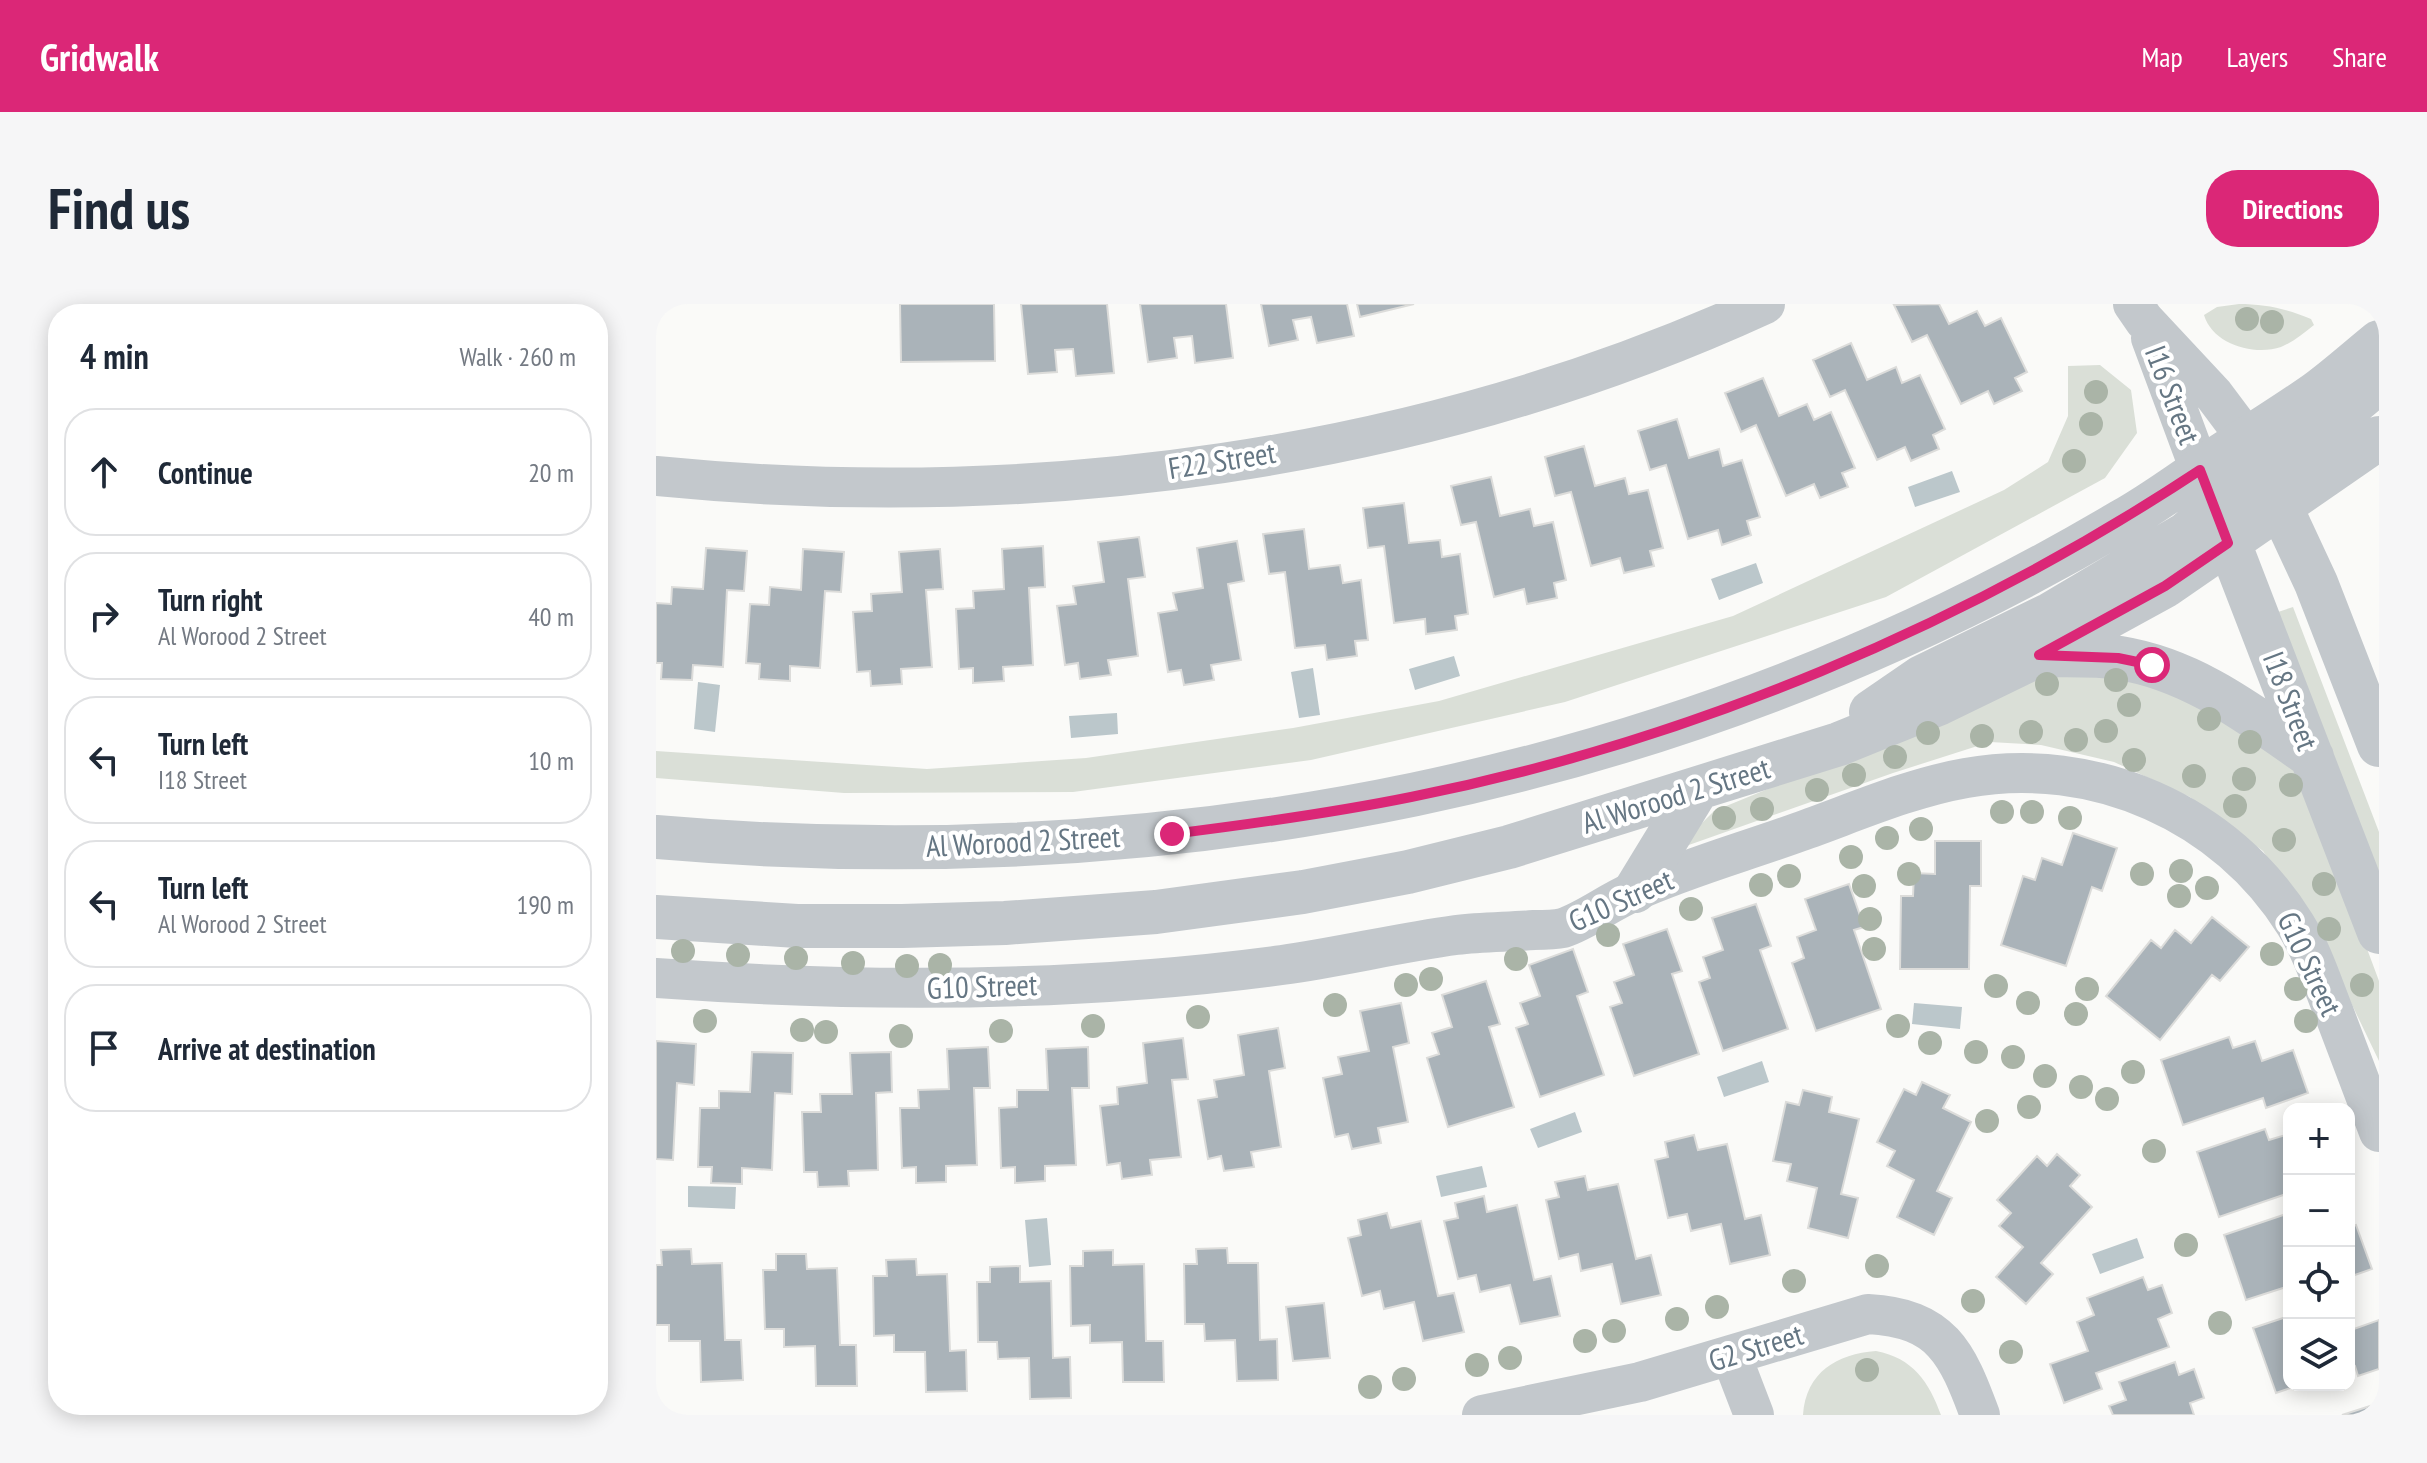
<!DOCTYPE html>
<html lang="en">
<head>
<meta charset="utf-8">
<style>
  :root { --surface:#fff; --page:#f6f6f7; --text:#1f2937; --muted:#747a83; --line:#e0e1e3; --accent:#db2777 }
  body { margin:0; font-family:"PT Sans Narrow",sans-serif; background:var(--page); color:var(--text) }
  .controls { position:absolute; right:24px; bottom:24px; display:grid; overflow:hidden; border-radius:16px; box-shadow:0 4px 20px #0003 }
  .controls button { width:72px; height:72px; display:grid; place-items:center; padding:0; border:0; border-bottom:2px solid var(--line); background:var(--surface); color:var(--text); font:40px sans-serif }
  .stop { position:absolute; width:24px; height:24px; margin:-18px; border:6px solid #db2777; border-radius:50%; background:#fff }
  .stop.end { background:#db2777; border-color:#fff; box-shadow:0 2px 8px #0008 }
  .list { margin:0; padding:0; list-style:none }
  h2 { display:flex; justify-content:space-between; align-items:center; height:104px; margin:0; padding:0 32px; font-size:34px }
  h2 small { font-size:26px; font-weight:400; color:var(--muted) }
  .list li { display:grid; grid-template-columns:52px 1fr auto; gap:24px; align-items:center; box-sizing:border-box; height:128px; margin:0 16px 16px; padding:0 16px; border:2px solid var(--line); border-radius:32px }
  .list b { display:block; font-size:30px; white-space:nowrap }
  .list p { margin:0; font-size:26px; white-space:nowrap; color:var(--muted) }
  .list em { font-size:26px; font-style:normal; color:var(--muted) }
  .icon { flex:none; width:44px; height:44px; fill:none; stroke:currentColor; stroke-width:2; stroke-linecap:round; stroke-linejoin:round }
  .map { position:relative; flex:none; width:1723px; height:1111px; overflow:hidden; border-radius:32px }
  header { display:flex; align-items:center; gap:48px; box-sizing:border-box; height:112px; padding:0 40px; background:var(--accent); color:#fff }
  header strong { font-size:38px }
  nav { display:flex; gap:44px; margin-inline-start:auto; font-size:28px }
  .intro { display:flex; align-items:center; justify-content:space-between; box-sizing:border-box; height:192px; padding:0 48px }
  h1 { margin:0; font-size:56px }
  .button { padding:20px 36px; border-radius:32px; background:var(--accent); color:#fff; font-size:28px; font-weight:700 }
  main { display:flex; gap:48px; padding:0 48px }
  aside { flex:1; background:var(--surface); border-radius:32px; box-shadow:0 4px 20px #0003 }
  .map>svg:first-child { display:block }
  .green { fill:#dadfd7 }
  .water { fill:#bbc7cb }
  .building { fill:#aab3b9; stroke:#dcdcda; stroke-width:2 }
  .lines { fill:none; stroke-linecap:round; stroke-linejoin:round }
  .minor { stroke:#c3c8cc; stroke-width:40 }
  .tertiary { stroke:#c3c8cc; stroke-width:44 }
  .tree { fill:#aab4a7 }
  .route { stroke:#db2777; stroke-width:10 }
  .labels { text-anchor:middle; stroke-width:8; stroke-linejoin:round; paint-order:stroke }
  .street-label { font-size:30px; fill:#657683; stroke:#fff }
</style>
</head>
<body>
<header>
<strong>Gridwalk</strong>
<nav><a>Map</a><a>Layers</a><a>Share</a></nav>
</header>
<div class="intro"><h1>Find us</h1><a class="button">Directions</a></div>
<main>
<aside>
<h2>4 min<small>Walk · 260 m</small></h2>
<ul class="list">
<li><svg class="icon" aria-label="ahead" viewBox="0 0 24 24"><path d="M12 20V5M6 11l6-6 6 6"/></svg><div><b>Continue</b></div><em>20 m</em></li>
<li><svg class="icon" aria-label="right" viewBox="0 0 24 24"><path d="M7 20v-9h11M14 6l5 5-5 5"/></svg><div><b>Turn right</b><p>Al Worood 2 Street</p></div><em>40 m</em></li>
<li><svg class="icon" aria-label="left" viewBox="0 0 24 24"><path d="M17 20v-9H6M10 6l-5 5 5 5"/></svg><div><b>Turn left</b><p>I18 Street</p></div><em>10 m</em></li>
<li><svg class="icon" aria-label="left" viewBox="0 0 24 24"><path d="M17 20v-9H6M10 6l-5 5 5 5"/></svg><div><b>Turn left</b><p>Al Worood 2 Street</p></div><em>190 m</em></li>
<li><svg class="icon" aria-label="arrive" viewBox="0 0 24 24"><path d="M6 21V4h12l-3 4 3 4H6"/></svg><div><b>Arrive at destination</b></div></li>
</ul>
</aside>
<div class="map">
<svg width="1723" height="1111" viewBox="0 0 1723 1111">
  <rect width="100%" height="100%" fill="#fafaf8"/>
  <path class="green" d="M1583 0C1609 0 1632 5 1655 15L1658 21C1648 29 1637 38 1625 43 1599 52 1557 41 1548 11L1561 3Z
    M1444 61 1475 86 1481 129 1449 174 1230 293 909 398 655 456 417 488 188 489 0 474V447L271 465 430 454 637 424 783 397 1077 312 1348 186 1392 158 1412 112V62Z
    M1637 303 1723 528V571L1622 308Z
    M1465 365 1529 386 1647 473 1723 677V757L1664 634 1607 547 1534 493 1458 458 1385 441 1334 438 1237 469 1030 542 1037 528 1058 507 1391 371Z
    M1220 1047C1257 1054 1273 1078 1285 1111H1147C1150 1068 1181 1050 1220 1047Z"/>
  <path class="water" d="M1296 167 1304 188 1259 203 1252 183Z
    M1100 259 1107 279 1063 296 1055 275Z
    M798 352 804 372 759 386 753 365Z
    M657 364 664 411 643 414 635 368Z
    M42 378 64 381 59 428 38 425Z
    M461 409 462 430 415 434 413 412Z
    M1258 699 1306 703 1304 725 1256 720Z
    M1106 757 1113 778 1068 793 1061 773Z
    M919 808 926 828 882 844 874 825Z
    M826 862 831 883 785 893 780 872Z
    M32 882 80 883 79 905 32 903Z
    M391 914 395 961 373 963 369 916Z
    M1481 934 1488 954 1444 970 1436 950Z"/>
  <path class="building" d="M244 0H338L339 57 245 58Z
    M365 0H451L458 69 420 72 417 45 399 46 401 68 372 70Z
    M484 0H570L577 54 539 59 536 32 518 34 521 54 492 58Z
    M605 0H691L698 32 661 39 655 13 637 16 642 36 613 42Z
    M701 0H758L704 13Z
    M1283 0 1293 20 1321 7 1329 22 1345 14 1371 68 1359 74 1366 87 1338 100 1332 87 1305 100 1271 31 1256 38 1238 1Z
    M1195 39 1211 76 1240 63 1246 79 1264 71 1289 125 1277 131 1283 145 1255 157 1249 143 1221 156 1189 86 1174 93 1157 56Z
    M1107 74 1123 112 1151 100 1158 116 1175 108 1199 164 1186 169 1192 183 1164 194 1158 180 1130 192 1100 121 1085 128 1069 89Z
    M1021 115 1033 154 1063 145 1067 162 1086 156 1104 213 1091 217 1095 231 1066 241 1062 226 1032 235 1010 161 994 166 982 127Z
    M928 142 939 182 969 174 973 190 992 186 1007 244 994 247 998 262 968 269 964 254 935 262 915 188 899 192 889 153Z
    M835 173 844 212 874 205 878 222 897 218 910 276 898 279 901 294 871 300 868 285 838 293 820 218 805 221 795 182Z
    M748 199 753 239 784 236 786 253 804 250 812 310 799 312 801 326 770 330 769 315 738 319 728 242 712 244 707 204Z
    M648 225 653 265 684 261 687 279 705 276 712 336 699 337 701 352 671 356 669 341 639 344 629 268 613 270 607 230Z
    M483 233 489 273 472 275 482 352 452 356 455 371 424 375 422 359 409 361 401 302 420 300 417 282 448 278 442 238Z
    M581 237 588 277 572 280 585 356 555 361 558 376 528 381 525 366 512 368 502 309 521 306 517 289 547 284 541 244Z
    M387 242 389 283 373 284 377 361 347 363 348 377 317 379V364L303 365 300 305 318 304 317 287 348 285 346 245Z
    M50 244 91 247 88 287 71 286 67 363 37 361 36 376 5 375 6 359H0V299L15 300 16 283 47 285Z
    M147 245 188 248 185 288 169 287 164 364 134 362V377L103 375 104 360 90 359 94 300 113 301 114 283 145 286Z
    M284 245 287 285 270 286 276 363 245 365 246 380 215 382 214 367 201 368 197 308 216 307 215 290 246 288 243 248Z
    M1417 529 1461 544 1446 587 1436 583 1410 662 1345 641 1367 572 1379 576 1386 554 1406 561Z
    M1279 537H1325V582H1314L1313 665H1244L1245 592H1257L1258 569 1279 570Z
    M1193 580 1208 623 1198 626 1225 705 1160 727 1136 659 1148 654 1141 633 1160 626 1149 595Z
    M1100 600 1115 642 1104 646 1132 725 1067 747 1043 678 1054 674 1047 653 1067 646 1056 614Z
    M1556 613 1593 643 1564 677 1556 671 1504 736 1450 692 1495 636 1505 644 1519 626 1535 639Z
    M1011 625 1026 667 1016 670 1043 750 978 772 954 703 966 699 958 678 978 671 967 640Z
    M917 645 932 688 921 692 948 771 884 793 860 724 872 720 864 699 884 692 873 661Z
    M830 677 844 720 833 723 858 803 792 823 771 754 783 750 776 729 796 723 786 691Z
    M745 699 753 739 737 743 752 818 722 824 725 839 696 845 692 830 679 833 667 774 686 770 682 753 713 747 704 707Z
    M622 724 629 764 613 767 625 843 595 848 598 863 568 867 565 852 552 855 542 796 561 793 558 776 588 771 582 731Z
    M1573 733 1577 744 1599 737 1606 757 1637 746 1652 789 1610 804 1607 794 1527 821 1505 756Z
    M527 734 532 775 516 776 525 853 494 856 496 871 466 875 464 859 451 861 444 802 462 800 461 783 491 779 487 739Z
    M0 737 40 740 38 781 21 779 17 856 0 855Z
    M332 743 334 784H318L321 861 290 862V878L260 879V863L246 864 244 804H263L262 786 293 785 291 745Z
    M432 743 433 784H416L420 861 389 862V877L359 879V863L345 864 343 804 361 803V786H392L390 745Z
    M96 748 137 749 136 790 119 789 116 866 86 864V880L55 879 56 863H42L44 804H63V787L94 788Z
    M235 748 236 788 220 789 222 866 192 867 193 882 162 883 161 868H148L146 808H165L164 790H196L194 749Z
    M1266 778 1294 791 1287 804 1315 818 1281 887 1296 894 1278 931 1241 913 1258 876 1231 862 1239 847 1221 838 1248 785 1260 791Z
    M1147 786 1176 793 1173 808 1203 815 1185 890 1202 894 1192 934 1152 924 1161 884 1131 877 1135 860 1117 857 1130 798 1143 801Z
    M1609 825 1613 836 1633 830V889L1563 913 1541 848Z
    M1038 831 1042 846 1071 840 1089 915 1105 911 1114 951 1074 960 1065 920 1035 927 1031 910 1012 914 999 856 1012 853 1009 838Z
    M1401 850 1424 871 1414 882 1436 903 1385 959 1397 970 1370 1000 1340 973 1367 943 1343 922 1355 909 1341 896 1381 852 1391 862Z
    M929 872 932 886 962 880 980 955 995 951 1005 991 965 1000 956 960 925 967 922 950 903 955 890 896 903 893 899 878Z
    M828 892 831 908 861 901 878 976 895 972 904 1012 864 1020 854 981 824 988 820 971 802 975 788 917 802 914 799 899Z
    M731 909 735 924 765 917 782 992 798 989 808 1028 767 1037 758 998 728 1005 724 987 706 992 692 934 705 931 702 916Z
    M1633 909V982L1590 996 1568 931Z
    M1700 921 1716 965 1693 973V923Z
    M571 944 572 959H602L604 1036 621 1035 622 1076 581 1077 579 1036 549 1037 548 1020H529L528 960H541L540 945Z
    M35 945 36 960 66 959 69 1036H85L87 1076 45 1078 44 1037H13V1021H0V961H6L5 946Z
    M457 946V961L488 960 490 1037H507L508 1078H467L466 1038 434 1039V1021L415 1022 414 962H427V947Z
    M120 950H150L151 965 181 964 184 1041H200L201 1082H160L159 1042 128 1043V1025H109L107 966H120Z
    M260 955 261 971 291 970 294 1047 310 1046 311 1087 270 1088 269 1048H238V1031L218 1032 217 972H231L230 956Z
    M364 962V978L395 977 397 1054 414 1053 415 1094 374 1095 373 1054 342 1055 341 1038H322L321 978H334V963Z
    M1487 973 1492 986 1506 981 1516 1009 1502 1015 1513 1043 1440 1069 1446 1085 1408 1099 1394 1060 1432 1047 1421 1018 1438 1011 1431 994Z
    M668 999 674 1054 637 1057 630 1003Z
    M1693 1010 1698 1025 1723 1016V1065L1702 1072 1699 1062 1693 1064Z
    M1633 1012V1081H1643L1620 1089 1597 1024Z
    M1519 1058 1523 1071 1538 1065 1548 1094 1534 1099 1538 1111H1457L1453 1102 1470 1096 1463 1078Z
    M1714 1102 1717 1111H1686Z"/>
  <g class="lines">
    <path class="minor" d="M1477 0 1488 16 1558 91 1591 135
      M1495 34 1544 166
      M0 172C375 209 765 158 1109 0
      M0 674C209 689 418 689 626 661 684 653 741 639 800 631 825 628 852 628 878 626 887 626 898 626 907 624 931 616 953 598 977 588 1030 564 1088 548 1143 528 1197 509 1253 484 1310 474 1438 451 1570 509 1639 620 1656 647 1666 679 1678 709 1693 749 1708 789 1723 828
      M1075 1051 1098 1111
      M826 1111 984 1078 1212 1010C1286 1014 1301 1049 1324 1111"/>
    <path class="tertiary" d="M1612 176 1660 279 1723 441
      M1593 197 1610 172 1723 78
      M1563 213 1723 628
      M1383 351C1410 352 1438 350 1464 354 1538 366 1595 411 1656 453
      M1215 408 1266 373 1395 310 1530 230 1574 192 1584 175 1591 157V135
      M0 533C513 577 1020 481 1466 217 1498 199 1528 177 1558 156 1592 134 1626 113 1659 90 1681 74 1702 55 1723 38
      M979 587 1040 487
      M0 613 141 622H246L349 619 500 608 647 588 752 568 853 543 1183 440 1284 399 1383 351 1509 282 1723 134"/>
  </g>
  <g class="tree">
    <circle cx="1591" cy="15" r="12"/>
    <circle cx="1616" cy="18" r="12"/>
    <circle cx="1440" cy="88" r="12"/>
    <circle cx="1435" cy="120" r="12"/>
    <circle cx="1418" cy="157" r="12"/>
    <circle cx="1460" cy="376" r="12"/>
    <circle cx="1391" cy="380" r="12"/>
    <circle cx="1473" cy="401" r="12"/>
    <circle cx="1553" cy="415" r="12"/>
    <circle cx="1450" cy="427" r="12"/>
    <circle cx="1375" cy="428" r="12"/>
    <circle cx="1272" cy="429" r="12"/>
    <circle cx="1326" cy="432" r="12"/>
    <circle cx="1420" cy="436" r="12"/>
    <circle cx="1594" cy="438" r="12"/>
    <circle cx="1239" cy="453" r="12"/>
    <circle cx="1478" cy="456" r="12"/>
    <circle cx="1198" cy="471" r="12"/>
    <circle cx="1538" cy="472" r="12"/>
    <circle cx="1588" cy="475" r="12"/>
    <circle cx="1635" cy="481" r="12"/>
    <circle cx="1161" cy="486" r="12"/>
    <circle cx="1579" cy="502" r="12"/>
    <circle cx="1106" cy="505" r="12"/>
    <circle cx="1346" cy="508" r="12"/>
    <circle cx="1376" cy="508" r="12"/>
    <circle cx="1068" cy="514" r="12"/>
    <circle cx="1414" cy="514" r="12"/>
    <circle cx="1265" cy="525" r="12"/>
    <circle cx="1231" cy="534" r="12"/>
    <circle cx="1628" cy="536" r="12"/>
    <circle cx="1195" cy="553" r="12"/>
    <circle cx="1525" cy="567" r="12"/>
    <circle cx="1253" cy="570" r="12"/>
    <circle cx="1486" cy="570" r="12"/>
    <circle cx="1133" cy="572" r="12"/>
    <circle cx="1668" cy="580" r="12"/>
    <circle cx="1105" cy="581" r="12"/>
    <circle cx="1208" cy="582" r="12"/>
    <circle cx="1551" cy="584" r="12"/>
    <circle cx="1523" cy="592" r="12"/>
    <circle cx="1035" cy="605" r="12"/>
    <circle cx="1214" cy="615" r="12"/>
    <circle cx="1673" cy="625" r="12"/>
    <circle cx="952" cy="631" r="12"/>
    <circle cx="1218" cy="645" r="12"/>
    <circle cx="27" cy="647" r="12"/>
    <circle cx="1616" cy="650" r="12"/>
    <circle cx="82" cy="651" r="12"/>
    <circle cx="140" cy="654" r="12"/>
    <circle cx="860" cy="655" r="12"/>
    <circle cx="197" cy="659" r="12"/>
    <circle cx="284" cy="661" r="12"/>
    <circle cx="251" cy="662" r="12"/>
    <circle cx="775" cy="675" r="12"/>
    <circle cx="750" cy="681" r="12"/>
    <circle cx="1706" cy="681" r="12"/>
    <circle cx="1340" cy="682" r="12"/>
    <circle cx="1431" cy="685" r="12"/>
    <circle cx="1640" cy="685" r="12"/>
    <circle cx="1372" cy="699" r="12"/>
    <circle cx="679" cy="701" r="12"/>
    <circle cx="1420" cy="710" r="12"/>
    <circle cx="542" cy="713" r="12"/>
    <circle cx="49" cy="717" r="12"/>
    <circle cx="1650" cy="717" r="12"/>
    <circle cx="437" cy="722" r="12"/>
    <circle cx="1242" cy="722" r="12"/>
    <circle cx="146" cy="726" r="12"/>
    <circle cx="345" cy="727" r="12"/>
    <circle cx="170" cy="728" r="12"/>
    <circle cx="245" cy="732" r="12"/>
    <circle cx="1274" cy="739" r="12"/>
    <circle cx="1320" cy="748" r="12"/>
    <circle cx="1357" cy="753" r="12"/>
    <circle cx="1477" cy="768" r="12"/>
    <circle cx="1389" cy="772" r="12"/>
    <circle cx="1425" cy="783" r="12"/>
    <circle cx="1451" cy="795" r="12"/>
    <circle cx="1373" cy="803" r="12"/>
    <circle cx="1331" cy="817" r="12"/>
    <circle cx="1498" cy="847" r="12"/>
    <circle cx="1530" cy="941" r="12"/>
    <circle cx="1221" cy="962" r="12"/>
    <circle cx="1138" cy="977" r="12"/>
    <circle cx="1317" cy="997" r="12"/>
    <circle cx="1061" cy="1003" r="12"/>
    <circle cx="1021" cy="1015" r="12"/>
    <circle cx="1564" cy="1019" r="12"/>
    <circle cx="958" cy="1027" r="12"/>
    <circle cx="929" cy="1037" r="12"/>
    <circle cx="1355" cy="1048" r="12"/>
    <circle cx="854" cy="1054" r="12"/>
    <circle cx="821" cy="1061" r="12"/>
    <circle cx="1211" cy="1066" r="12"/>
    <circle cx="748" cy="1075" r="12"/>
    <circle cx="714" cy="1083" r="12"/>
  </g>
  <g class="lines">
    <path class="route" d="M516 530C596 520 676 509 755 493 1032 438 1308 322 1544 166L1572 239 1509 282 1383 351 1462 354 1496 361"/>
  </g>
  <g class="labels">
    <g class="street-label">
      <text transform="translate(1516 91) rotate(69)" y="10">I16 Street</text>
      <text transform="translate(566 157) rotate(-9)" y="10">F22 Street</text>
      <text transform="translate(1634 397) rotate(69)" y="10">I18 Street</text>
      <text transform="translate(1020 492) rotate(-17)" y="10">Al Worood 2 Street</text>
      <text transform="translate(367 538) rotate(-3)" y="10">Al Worood 2 Street</text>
      <text transform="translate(965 597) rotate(-24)" y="10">G10 Street</text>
      <text transform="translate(1653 660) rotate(65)" y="10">G10 Street</text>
      <text transform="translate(326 683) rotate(-2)" y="10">G10 Street</text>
      <text transform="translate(1100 1044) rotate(-17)" y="10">G2 Street</text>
    </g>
  </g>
</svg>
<div class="controls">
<button>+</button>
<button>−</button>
<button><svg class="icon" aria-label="locate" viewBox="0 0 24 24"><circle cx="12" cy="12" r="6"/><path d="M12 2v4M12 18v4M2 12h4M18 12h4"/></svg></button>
<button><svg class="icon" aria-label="layers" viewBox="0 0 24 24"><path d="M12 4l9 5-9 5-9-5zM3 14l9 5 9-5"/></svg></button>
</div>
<div class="stop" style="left:1496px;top:361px"></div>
<div class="stop end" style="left:516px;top:530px"></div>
</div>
</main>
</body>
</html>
